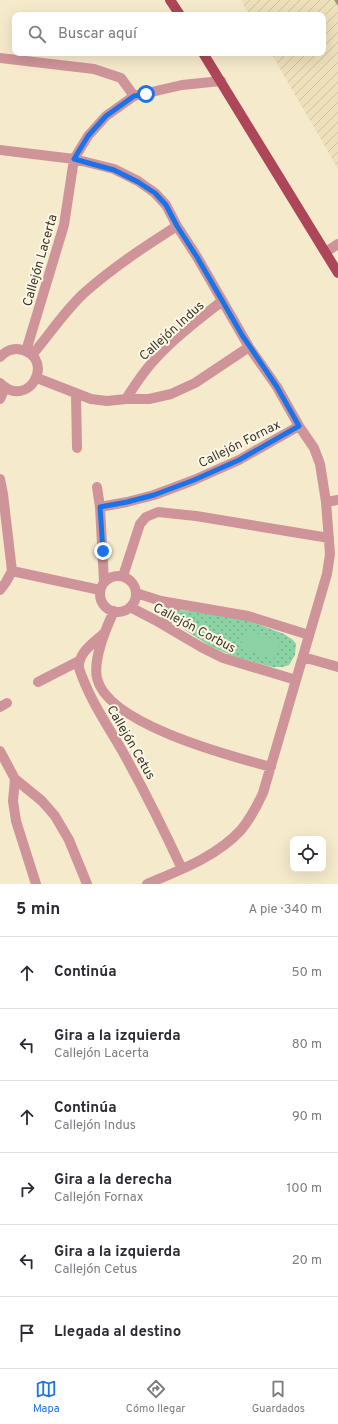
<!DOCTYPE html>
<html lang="es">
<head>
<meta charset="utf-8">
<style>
  :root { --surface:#fff; --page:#f7f7f7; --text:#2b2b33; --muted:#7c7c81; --line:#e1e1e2; --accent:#1a73e8 }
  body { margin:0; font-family:Overpass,sans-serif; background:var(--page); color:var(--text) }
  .controls { position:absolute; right:12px; bottom:12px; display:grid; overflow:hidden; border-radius:8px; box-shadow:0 4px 16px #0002 }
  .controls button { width:36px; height:36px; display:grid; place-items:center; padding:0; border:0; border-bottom:1px solid var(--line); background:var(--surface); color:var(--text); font:20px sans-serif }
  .stop { position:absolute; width:12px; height:12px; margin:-9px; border:3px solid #1a73e8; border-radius:50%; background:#fff }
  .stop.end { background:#1a73e8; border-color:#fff; box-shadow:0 1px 4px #0008 }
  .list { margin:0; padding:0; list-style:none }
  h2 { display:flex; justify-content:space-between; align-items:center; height:52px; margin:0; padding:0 16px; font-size:17px }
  h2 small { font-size:13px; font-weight:400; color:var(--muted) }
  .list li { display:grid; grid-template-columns:26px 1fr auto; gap:12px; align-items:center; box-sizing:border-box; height:72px; padding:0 16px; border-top:1px solid var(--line) }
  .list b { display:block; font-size:15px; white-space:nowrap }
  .list p { margin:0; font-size:13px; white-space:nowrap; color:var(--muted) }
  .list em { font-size:13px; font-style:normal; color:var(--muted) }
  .icon { flex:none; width:22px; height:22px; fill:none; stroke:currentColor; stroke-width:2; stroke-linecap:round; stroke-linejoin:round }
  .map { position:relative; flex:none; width:338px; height:884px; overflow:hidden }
  .search { position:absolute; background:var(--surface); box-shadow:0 4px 16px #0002; left:12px; right:12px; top:12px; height:44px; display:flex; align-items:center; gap:10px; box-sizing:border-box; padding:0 14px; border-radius:8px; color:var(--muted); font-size:15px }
  .sheet { height:484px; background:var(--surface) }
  nav { display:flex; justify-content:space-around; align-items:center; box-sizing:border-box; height:56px; border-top:1px solid var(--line); background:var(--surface); font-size:11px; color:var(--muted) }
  nav a { display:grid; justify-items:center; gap:2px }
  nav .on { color:var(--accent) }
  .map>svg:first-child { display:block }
  .industrial { fill:url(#industrial-furrows) }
  .grass { fill:url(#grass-dots) }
  .pitch { fill:#8bd2a5 }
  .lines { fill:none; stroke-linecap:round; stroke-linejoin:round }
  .minor { stroke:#cf949a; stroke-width:10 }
  .major { stroke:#ad4658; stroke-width:10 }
  .wall { fill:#a0957a }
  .route { stroke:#1a73e8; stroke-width:5 }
  .labels { text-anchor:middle; stroke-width:4; stroke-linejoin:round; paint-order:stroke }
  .street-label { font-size:13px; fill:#3d392d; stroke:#fff7e6 }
</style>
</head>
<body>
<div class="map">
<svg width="338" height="884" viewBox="0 0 338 884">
  <defs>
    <pattern id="industrial-furrows" width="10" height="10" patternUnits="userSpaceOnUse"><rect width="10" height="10" fill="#eee0bb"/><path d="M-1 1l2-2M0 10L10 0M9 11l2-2" fill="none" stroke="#cdc1a1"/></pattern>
    <pattern id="grass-dots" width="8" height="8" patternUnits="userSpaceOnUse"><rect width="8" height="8" fill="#8bd2a5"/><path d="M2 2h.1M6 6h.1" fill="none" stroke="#73ab87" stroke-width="1.8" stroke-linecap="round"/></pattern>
  </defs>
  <rect width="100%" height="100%" fill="#f6eacc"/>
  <path class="industrial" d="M241 0H338V169L271 53H323V15H249Z"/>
  <path class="grass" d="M178 610 192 611 244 619 284 634 293 640 296 644 295 655 289 665 283 667H272L233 656 210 646 174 623 172 617Z"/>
  <path class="pitch" d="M246 630 280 641 274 659 240 648Z"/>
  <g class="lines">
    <path class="minor" d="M0 58 94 69 121 78 134 96
      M0 150 74 159 114 169 138 181 155 193 166 205 177 226 197 257 249 347 277 387 299 426 314 448 320 464 326 502 330 554 327 574 263 793C257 806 250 819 241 830 216 857 180 870 147 884
      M326 252 338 244
      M26 351 64 225 74 159 88 136 106 116 134 96 182 85 221 81
      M32 355C49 335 64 312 83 294 112 268 144 247 177 226
      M0 357C6 351 13 347 22 350 56 359 29 411 0 383
      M37 378 91 399 107 401 126 399H149L171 394 195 383 249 347
      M76 395 77 448
      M0 399 5 388
      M126 399C136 383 146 368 159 355 177 335 201 318 222 301
      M0 479 3 494 12 571 6 582 0 590
      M97 487 100 507 104 581
      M326 502 338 500
      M100 507 127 502 154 495 194 480 239 460 299 426
      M12 571 100 590
      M100 594a18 18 0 1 1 36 0a18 18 0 1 1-36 0Z
      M123 576 140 524 146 517 158 512 196 516 329 538
      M136 593 161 601 248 616 309 635
      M130 607 155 620 201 647 223 658 296 680
      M114 611C106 628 93 660 97 678 107 724 230 756 271 767
      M168 627C162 615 169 608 180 605
      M104 633C94 643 78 652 79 668 89 699 108 726 124 754 145 792 164 830 182 869
      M303 657 338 667
      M38 682 79 661
      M0 707 7 703
      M0 751 15 779 42 801 55 816 69 840 87 884
      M15 779 13 801 16 821 36 884"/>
    <path class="major" d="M170 0 180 15
      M203 53 338 273"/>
  </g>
  <path class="wall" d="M334 0H338V6Z"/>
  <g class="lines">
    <path class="route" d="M103 551 100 507 127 502 154 495 194 480 239 460 299 426 277 387 242 335 197 257 177 226 166 205 155 193 138 182 114 170 74 159 88 136 106 116 134 96 146 94"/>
  </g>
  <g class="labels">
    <g class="street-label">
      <text transform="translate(39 260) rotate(-74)" y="5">Callejón Lacerta</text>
      <text transform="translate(171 330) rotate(-42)" y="5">Callejón Indus</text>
      <text transform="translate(239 443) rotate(-27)" y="5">Callejón Fornax</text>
      <text transform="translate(195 627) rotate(28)" y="5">Callejón Corbus</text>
      <text transform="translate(132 742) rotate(60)" y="5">Callejón Cetus</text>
    </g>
  </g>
</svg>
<div class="controls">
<button><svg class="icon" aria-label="locate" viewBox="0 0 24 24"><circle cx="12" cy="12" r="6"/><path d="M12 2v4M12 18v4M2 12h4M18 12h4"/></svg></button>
</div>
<div class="stop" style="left:146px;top:94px"></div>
<div class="stop end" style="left:103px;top:551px"></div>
<div class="search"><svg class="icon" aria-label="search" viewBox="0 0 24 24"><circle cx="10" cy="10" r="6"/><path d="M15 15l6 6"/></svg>Buscar aquí</div>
</div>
<section class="sheet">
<h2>5 min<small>A pie · 340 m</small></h2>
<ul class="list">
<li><svg class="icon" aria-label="ahead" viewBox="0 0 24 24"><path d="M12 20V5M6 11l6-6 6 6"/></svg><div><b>Continúa</b></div><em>50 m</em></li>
<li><svg class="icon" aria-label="left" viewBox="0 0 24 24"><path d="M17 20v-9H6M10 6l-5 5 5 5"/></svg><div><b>Gira a la izquierda</b><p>Callejón Lacerta</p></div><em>80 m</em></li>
<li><svg class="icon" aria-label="ahead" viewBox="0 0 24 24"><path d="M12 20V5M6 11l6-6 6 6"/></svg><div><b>Continúa</b><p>Callejón Indus</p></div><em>90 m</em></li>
<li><svg class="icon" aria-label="right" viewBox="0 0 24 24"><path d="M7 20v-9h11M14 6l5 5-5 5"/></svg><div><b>Gira a la derecha</b><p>Callejón Fornax</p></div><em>100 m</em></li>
<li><svg class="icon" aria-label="left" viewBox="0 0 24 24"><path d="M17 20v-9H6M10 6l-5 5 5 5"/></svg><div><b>Gira a la izquierda</b><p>Callejón Cetus</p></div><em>20 m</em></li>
<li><svg class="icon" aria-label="arrive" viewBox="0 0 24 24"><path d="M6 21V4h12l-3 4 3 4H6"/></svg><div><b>Llegada al destino</b></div></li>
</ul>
</section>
<nav>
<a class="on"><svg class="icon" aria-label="map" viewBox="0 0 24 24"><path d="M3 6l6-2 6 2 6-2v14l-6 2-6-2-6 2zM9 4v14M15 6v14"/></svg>Mapa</a>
<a><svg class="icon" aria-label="directions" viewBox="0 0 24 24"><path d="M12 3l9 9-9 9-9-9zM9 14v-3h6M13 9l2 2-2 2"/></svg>Cómo llegar</a>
<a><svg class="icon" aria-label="saved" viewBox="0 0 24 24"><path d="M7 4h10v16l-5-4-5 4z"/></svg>Guardados</a>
</nav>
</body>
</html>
